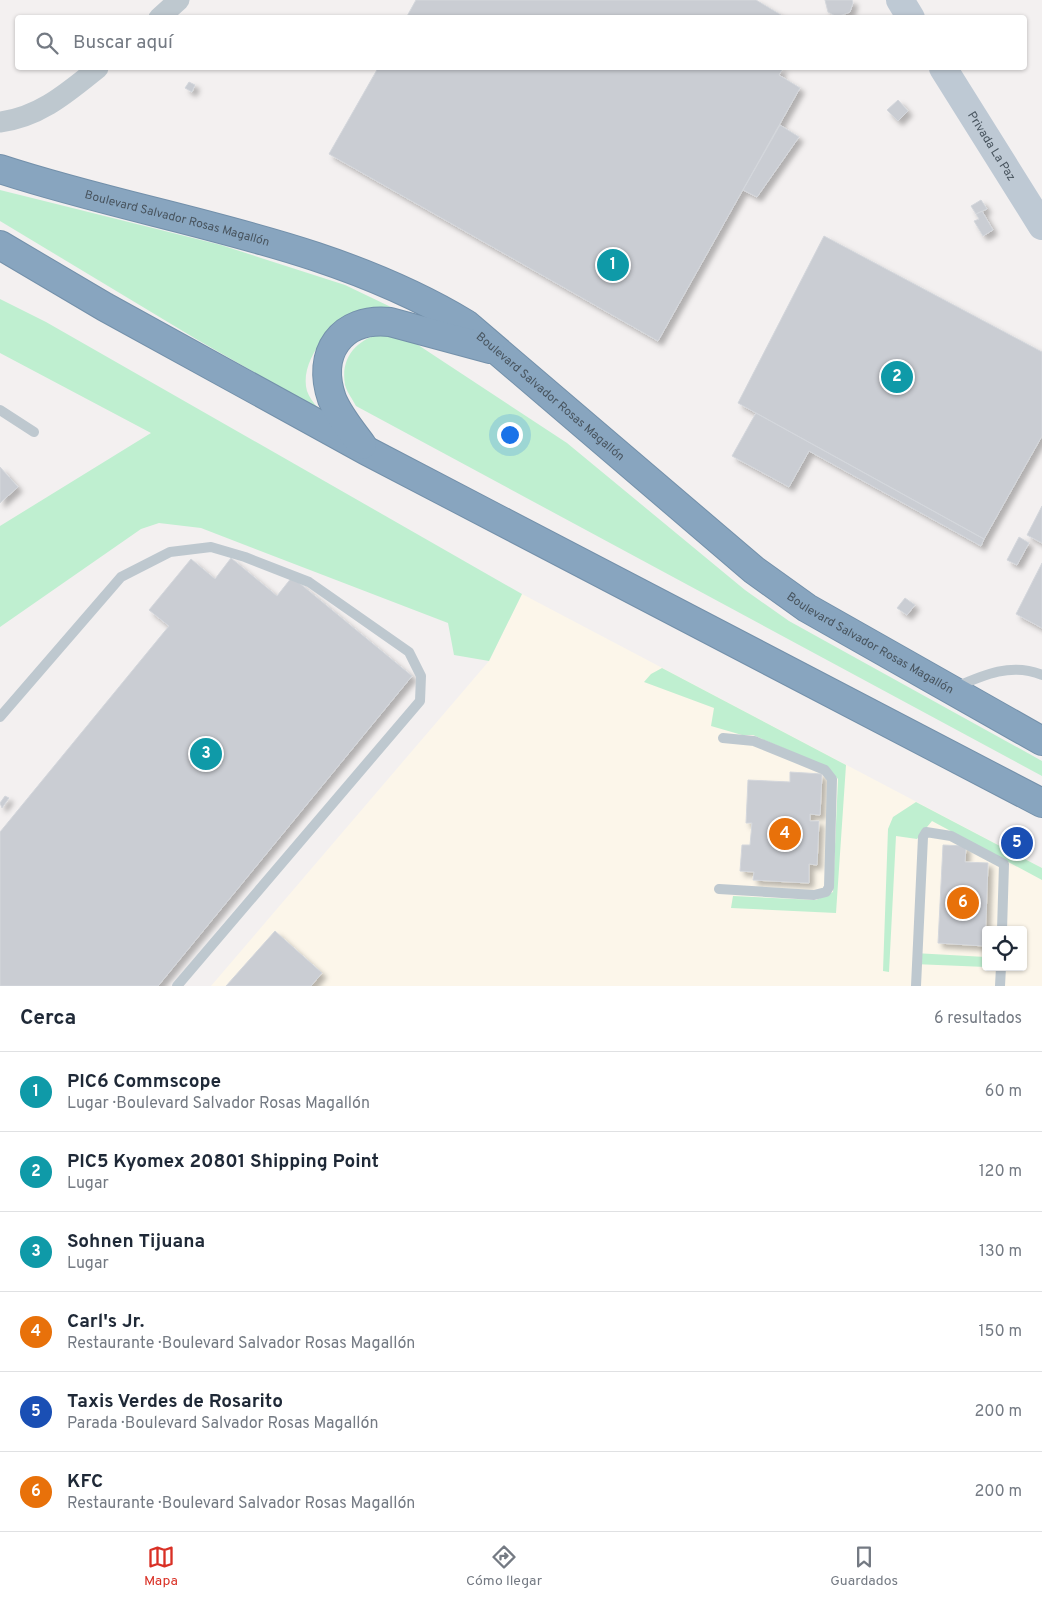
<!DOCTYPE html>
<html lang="es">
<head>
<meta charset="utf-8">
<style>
  :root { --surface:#fff; --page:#f2f2f3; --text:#1f2937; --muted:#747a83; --line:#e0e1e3; --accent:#d93025 }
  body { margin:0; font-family:Overpass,sans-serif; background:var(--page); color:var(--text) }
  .controls { position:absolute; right:15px; bottom:15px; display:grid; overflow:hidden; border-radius:5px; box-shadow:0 1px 4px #0004 }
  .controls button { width:45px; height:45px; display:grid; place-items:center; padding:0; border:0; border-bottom:1px solid var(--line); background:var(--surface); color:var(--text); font:25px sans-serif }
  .you { position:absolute; left:509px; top:434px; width:18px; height:18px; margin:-12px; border:4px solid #fff; border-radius:50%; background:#1a73e8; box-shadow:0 0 0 8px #1a73e833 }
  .badge { display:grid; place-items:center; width:32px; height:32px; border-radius:50%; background:var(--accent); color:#fff; font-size:16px; font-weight:700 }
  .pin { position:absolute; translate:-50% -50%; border:2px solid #fff; box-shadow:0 1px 5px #0006 }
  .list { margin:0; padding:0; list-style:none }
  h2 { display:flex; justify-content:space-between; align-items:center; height:65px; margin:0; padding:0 20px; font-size:21px }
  h2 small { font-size:16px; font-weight:400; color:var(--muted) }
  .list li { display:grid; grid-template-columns:32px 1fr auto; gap:15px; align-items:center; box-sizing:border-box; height:80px; padding:0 20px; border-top:1px solid var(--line) }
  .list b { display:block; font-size:19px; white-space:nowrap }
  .list p { margin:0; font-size:16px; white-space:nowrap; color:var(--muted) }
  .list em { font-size:16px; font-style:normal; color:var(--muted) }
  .icon { flex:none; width:28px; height:28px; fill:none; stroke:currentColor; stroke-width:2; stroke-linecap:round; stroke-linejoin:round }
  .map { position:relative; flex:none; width:1042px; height:986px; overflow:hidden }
  .search { position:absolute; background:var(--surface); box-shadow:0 1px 4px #0004; left:15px; right:15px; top:15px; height:55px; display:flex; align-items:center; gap:12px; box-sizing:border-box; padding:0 18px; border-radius:5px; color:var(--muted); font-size:19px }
  .sheet { height:545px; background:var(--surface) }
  nav { display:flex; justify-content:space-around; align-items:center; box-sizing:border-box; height:70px; border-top:1px solid var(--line); background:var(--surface); font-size:14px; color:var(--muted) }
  nav a { display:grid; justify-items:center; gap:2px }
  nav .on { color:var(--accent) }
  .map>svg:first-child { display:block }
  .commercial { fill:#fcf6ea; fill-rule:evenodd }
  .green { fill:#bfefd0 }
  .building { fill:#cacdd3; stroke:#d4d7dc; filter:url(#shadow) }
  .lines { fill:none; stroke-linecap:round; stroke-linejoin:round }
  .highway-casing { stroke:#7390aa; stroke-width:30 }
  .lane { stroke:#bec8cf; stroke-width:10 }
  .street { stroke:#bec8cf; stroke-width:21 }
  .secondary { stroke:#bec9d4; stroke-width:28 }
  .highway { stroke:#88a5bf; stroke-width:28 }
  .labels { text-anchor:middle; stroke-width:4; stroke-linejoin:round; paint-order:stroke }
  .street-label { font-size:12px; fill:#48545e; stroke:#fff }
</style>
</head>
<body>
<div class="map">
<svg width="1042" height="986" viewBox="0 0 1042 986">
  <defs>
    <filter id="shadow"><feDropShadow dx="4.5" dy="4.5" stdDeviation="2.5" flood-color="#0004"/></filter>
  </defs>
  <rect width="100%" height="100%" fill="#f3f0f0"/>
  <path class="commercial" d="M522 594 1042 868V986H211L489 661ZM986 930H1023V967H986Z"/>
  <path class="green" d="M0 190 221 245 345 285 418 320C403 316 381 306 365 309 336 316 298 360 307 391 311 403 323 412 331 421L294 395 196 339 0 221Z
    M0 299 46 322 522 594 489 661 454 655 448 623 201 528 159 523 141 529 0 627V526L151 433 0 353Z
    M383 333 406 337 567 443 745 590 789 621 1042 761V776L356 406C353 400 347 392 345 385 340 356 358 339 383 333Z
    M662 668 846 765 836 913 731 908 733 896 816 900 833 892 838 779 827 767 753 735H742L711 726 714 708 644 682 651 674Z
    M916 802 1042 868V880L932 821 917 839 896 836 889 972 883 971 888 829 893 817Z
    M914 953 986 957V967L914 964Z"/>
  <path class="building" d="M416 0H756L786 18H406Z
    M825 0H852L853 3 850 12 837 17 828 12Z
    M378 68H783L779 75 800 88 658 341 329 154Z
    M189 82 195 85 192 92 185 88Z
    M898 100 908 111 898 121 887 110Z
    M780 125 799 137 757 197 743 190Z
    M981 200 987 209 976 214 971 206Z
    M982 211 993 230 983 236 974 221 979 219 976 214Z
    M824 236 1042 352V436L984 539 738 403Z
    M756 413 984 539 981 546 809 451 789 487 732 456Z
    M0 467 18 487 0 503Z
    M1042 506V543L1027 535Z
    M1019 537 1029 543 1017 565 1007 560Z
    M231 558 277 596 292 577 412 676 158 986H0V832L169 626 149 610 191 559 215 579Z
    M1042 563V628L1016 614Z
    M905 598 915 605 907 615 897 608Z
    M790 772 822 774 820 815 810 814V821H819L817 865 809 864V883L753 880 754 872 740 871 742 845H750L752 823H746L748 780 790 782Z
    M5 796 9 798 2 808 0 803Z
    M943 845 966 846 965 862 988 863 985 946 938 943Z
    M275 931 322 973 311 986H226Z"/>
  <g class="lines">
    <defs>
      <g id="highway">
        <path id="s2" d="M0 169C155 220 324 238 466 324L754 570 807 608 1042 741"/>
        <path d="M0 245 105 307 367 451 1042 803"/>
        <path d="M362 445C351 430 339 416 332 399 316 353 341 317 390 322L490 349"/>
      </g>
    </defs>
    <use href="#highway" class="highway-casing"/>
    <path class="lane" d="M0 410 34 432
      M956 687C983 675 1012 662 1042 675
      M0 717 121 577 170 552 211 547 245 557 309 582 409 652 421 676 420 701 177 986
      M719 889 814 895 826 892 829 887 832 779 825 770 754 741 723 738
      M916 986 923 837 926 832 951 836 1004 864 1002 930
      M1000 986 1001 967"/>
    <path class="street" d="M159 18 179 0
      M0 122C40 117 68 92 98 68"/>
    <g class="secondary">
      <path d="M900 0 911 18"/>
      <path id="s1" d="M943 68 1042 226"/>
    </g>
    <use href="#highway" class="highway"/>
  </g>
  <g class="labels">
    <g class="street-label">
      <text dy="4" stroke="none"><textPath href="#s1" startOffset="92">Privada La Paz</textPath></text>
      <text dy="4" stroke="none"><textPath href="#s2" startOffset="184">Boulevard Salvador Rosas Magallón</textPath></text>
      <text dy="4" stroke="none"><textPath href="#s2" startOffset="604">Boulevard Salvador Rosas Magallón</textPath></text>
      <text dy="4" stroke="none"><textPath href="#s2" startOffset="1009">Boulevard Salvador Rosas Magallón</textPath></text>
    </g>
  </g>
</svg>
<div class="controls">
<button><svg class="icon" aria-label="locate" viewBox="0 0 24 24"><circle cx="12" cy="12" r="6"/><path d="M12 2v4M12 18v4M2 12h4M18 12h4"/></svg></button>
</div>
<div class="you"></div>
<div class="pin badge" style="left:613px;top:265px;background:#0f9aa8">1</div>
<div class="pin badge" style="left:897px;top:377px;background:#0f9aa8">2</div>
<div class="pin badge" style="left:206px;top:754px;background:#0f9aa8">3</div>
<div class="pin badge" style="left:785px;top:834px;background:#e8710a">4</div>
<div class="pin badge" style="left:1017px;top:843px;background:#1a4fb4">5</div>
<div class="pin badge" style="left:963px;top:903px;background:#e8710a">6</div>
<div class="search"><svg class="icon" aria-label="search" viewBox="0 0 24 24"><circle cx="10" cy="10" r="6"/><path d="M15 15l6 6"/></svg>Buscar aquí</div>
</div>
<section class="sheet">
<h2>Cerca<small>6 resultados</small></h2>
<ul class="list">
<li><span class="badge" style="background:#0f9aa8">1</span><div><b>PIC6 Commscope</b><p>Lugar · Boulevard Salvador Rosas Magallón</p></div><em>60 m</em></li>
<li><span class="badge" style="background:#0f9aa8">2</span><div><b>PIC5 Kyomex 20801 Shipping Point</b><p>Lugar</p></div><em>120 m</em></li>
<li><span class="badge" style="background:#0f9aa8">3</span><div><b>Sohnen Tijuana</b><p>Lugar</p></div><em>130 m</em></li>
<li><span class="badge" style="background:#e8710a">4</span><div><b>Carl's Jr.</b><p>Restaurante · Boulevard Salvador Rosas Magallón</p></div><em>150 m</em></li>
<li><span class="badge" style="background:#1a4fb4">5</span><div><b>Taxis Verdes de Rosarito</b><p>Parada · Boulevard Salvador Rosas Magallón</p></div><em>200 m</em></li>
<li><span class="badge" style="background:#e8710a">6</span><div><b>KFC</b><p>Restaurante · Boulevard Salvador Rosas Magallón</p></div><em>200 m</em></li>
</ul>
</section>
<nav>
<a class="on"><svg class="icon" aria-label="map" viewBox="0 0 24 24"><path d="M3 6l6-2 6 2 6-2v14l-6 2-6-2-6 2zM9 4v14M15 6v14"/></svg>Mapa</a>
<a><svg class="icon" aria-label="directions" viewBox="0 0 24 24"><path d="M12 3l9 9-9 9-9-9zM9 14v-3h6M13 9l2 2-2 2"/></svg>Cómo llegar</a>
<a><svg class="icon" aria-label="saved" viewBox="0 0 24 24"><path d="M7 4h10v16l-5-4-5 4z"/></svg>Guardados</a>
</nav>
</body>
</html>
